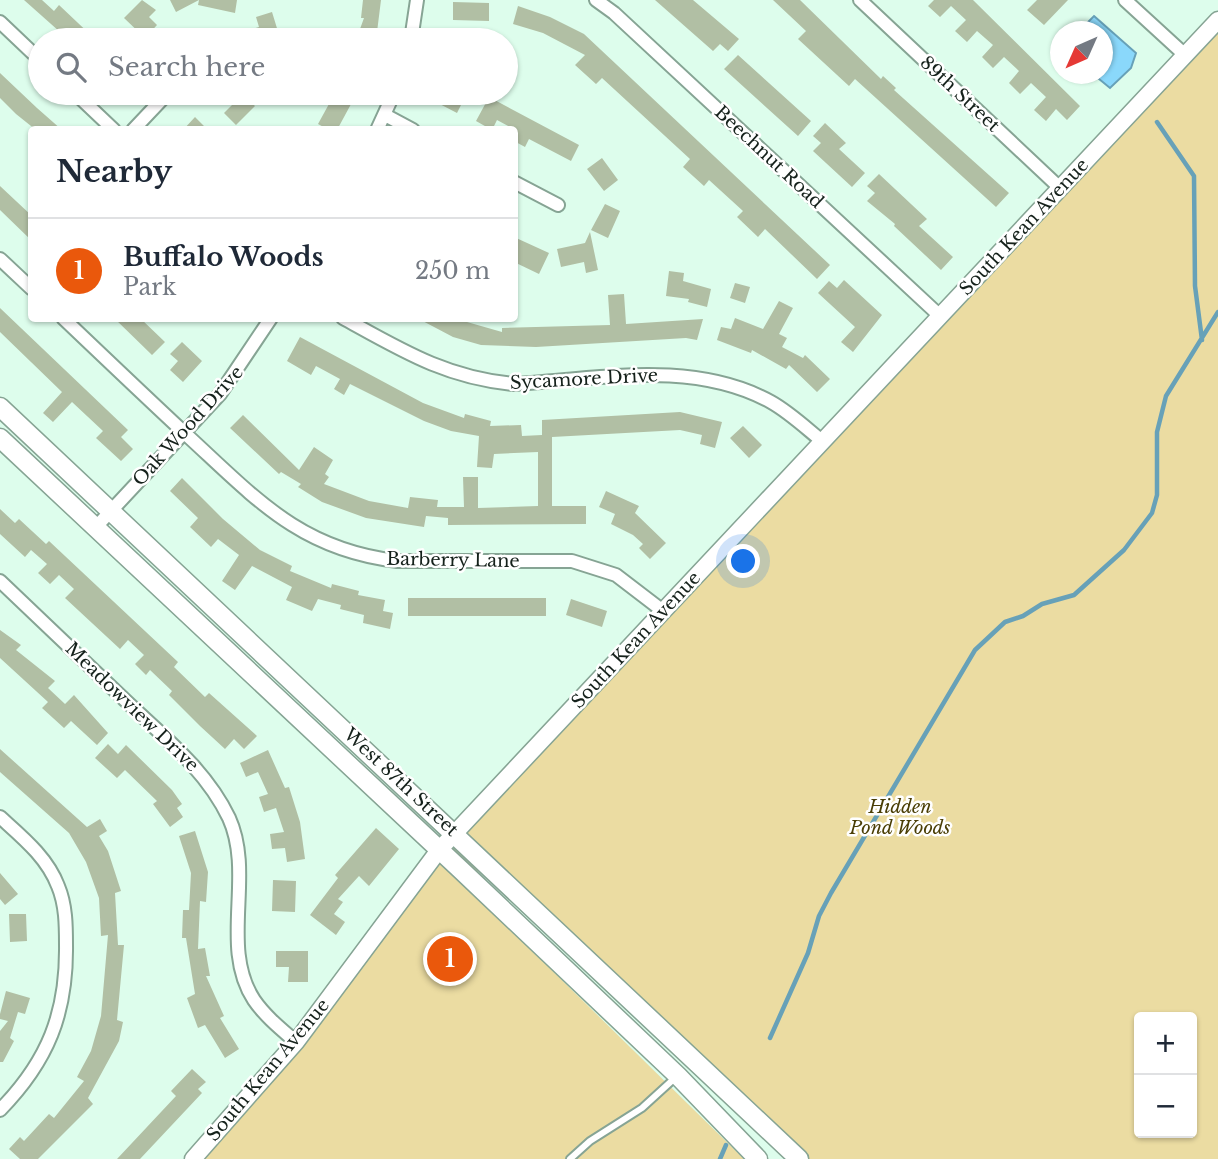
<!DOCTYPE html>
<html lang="en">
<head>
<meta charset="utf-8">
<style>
  :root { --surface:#fff; --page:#f2f2f3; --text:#1f2937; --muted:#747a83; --line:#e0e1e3; --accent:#ea580c }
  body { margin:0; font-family:"Libre Baskerville",serif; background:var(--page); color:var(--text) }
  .controls { position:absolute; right:21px; bottom:21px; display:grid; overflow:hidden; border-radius:7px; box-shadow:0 2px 5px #0004 }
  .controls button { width:63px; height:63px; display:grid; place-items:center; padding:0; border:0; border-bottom:2px solid var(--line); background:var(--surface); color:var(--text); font:35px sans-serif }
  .compass { position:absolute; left:1050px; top:21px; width:63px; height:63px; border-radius:50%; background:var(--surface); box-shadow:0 2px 5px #0004; rotate:225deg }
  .you { position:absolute; left:744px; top:562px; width:24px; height:24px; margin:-18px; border:5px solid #fff; border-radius:50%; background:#1a73e8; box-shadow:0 0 0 10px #1a73e833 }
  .badge { display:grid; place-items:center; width:46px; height:46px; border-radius:50%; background:var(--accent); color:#fff; font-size:23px; font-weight:700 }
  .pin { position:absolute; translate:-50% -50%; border:4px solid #fff; box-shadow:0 2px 7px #0006 }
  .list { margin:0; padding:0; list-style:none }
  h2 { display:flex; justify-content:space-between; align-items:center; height:91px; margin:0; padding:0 28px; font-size:30px }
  h2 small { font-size:23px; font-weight:400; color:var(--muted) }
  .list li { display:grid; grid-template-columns:46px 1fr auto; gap:21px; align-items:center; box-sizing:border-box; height:105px; padding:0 28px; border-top:2px solid var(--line) }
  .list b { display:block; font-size:26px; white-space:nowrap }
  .list p { margin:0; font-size:23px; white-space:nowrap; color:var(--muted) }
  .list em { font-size:23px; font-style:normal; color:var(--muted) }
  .icon { flex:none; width:38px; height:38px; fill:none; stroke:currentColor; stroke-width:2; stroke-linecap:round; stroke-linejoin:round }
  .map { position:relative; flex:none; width:1218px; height:1159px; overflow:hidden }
  .search { position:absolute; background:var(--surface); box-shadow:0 2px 5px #0004; left:28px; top:28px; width:490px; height:77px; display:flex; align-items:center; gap:18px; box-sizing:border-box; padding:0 24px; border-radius:38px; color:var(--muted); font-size:26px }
  .panel { position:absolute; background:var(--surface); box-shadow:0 2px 5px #0004; left:28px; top:126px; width:490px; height:196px; border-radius:7px }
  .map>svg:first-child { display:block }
  .green { fill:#ebdca2; fill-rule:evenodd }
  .water { fill:#8ad8fb; stroke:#67a1b8; stroke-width:2 }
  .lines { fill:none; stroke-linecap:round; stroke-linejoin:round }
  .stream { stroke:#67a1b8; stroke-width:4.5 }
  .building { fill:#b1bfa4 }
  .service-casing { stroke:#86a494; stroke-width:10 }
  .minor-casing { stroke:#86a494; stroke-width:16 }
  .tertiary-casing { stroke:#86a494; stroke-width:19 }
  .secondary-casing { stroke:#86a494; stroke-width:21 }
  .service { stroke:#fff; stroke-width:6 }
  .minor { stroke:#fff; stroke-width:12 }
  .tertiary { stroke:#fff; stroke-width:16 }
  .secondary { stroke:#fff; stroke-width:18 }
  .labels { text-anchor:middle; stroke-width:5; stroke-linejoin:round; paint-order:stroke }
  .street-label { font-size:18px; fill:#15211b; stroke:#fff }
  .park-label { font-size:18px; font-style:italic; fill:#4a3e05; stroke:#fff }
</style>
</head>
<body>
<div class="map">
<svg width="1218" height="1159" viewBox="0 0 1218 1159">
  <rect width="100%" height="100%" fill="#ddfdec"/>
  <path class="green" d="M1218 22V1159H805L478 871 465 885 744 1159H184L303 1033 450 844ZM1139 1017H1192V1133H1139Z"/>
  <path class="water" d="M1094 16 1136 53 1131 68 1110 88 1093 74H1102V32L1079 31Z"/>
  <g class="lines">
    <path class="stream" d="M1157 122 1194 176 1195 286 1202 340
      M770 1038 808 953 819 916 831 893 975 650 1005 622 1023 616 1042 604 1074 595 1124 550 1152 513 1157 495V432L1166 396 1218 312
      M720 1159 726 1145"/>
  </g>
  <path class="building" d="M24 0H42L54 11 59 5 96 40H69Z
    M142 0 156 10 149 17 157 25 145 38 124 18Z
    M170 0H237L235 13 198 5 199 0 176 12Z
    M363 0H381L376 40H356L364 18H361Z
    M655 0H693L739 39 728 51 720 44 713 51Z
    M773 0H800L881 79 883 76 896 88 894 90 1009 193 996 207 855 79 849 86 798 39 806 31Z
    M934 0H973L1080 106 1067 120 1056 109 1046 121 1034 110 1046 97 1031 83 1020 94 1009 83 1019 71 1004 57 993 68 982 57 993 45 977 31 967 42 955 31 966 20 951 6 940 17 928 6Z
    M1037 0H1068L1044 25 1027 10Z
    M453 2 489 3V21L453 20Z
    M518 6 550 17 584 34 830 265 817 279 765 229 758 237 737 217 743 211 709 180 704 186 683 167 690 159 602 78 596 84 575 65 585 55 543 33 513 24Z
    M272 12 280 38 252 40 249 30 259 27 256 17Z
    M738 55 811 121 798 136 724 69Z
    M0 73 37 108 62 130H36L16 114 0 98Z
    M335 93H357L337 130H329L318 124Z
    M436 93H457L465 97 457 113 432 100Z
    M243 94 255 106 236 125 224 113Z
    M489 97 579 145 571 161 529 139 525 147 514 141V129L497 120 492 130 476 121Z
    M195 117 208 130H183Z
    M825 123 846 143 839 149 865 173 852 187 813 151 821 143 813 136Z
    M602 158 618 180 604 191 587 169Z
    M879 174 927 219 919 226 953 257 941 270 894 226 895 224 867 201 875 193 867 186Z
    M0 186 32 216V241L0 210Z
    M605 204 620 211 608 238 591 230Z
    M590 232 598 270 586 273 584 262 561 267 557 249 585 243Z
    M514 237 549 253 539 274 514 262Z
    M669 271 684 273 683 281 711 289 707 307 688 302 689 299 666 296Z
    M844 280 882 315 853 352 841 342 855 327 818 293 829 281 837 288Z
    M735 283 750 287 745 303 730 298Z
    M624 294 626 324 703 319 697 340 686 338 536 347 481 345 453 337 417 318H453L502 332V328L610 325 608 295Z
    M779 301 793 308 779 334 787 338 782 347 803 358 805 355 830 379 817 392 789 365 786 369 752 350 751 353 717 340 721 327 731 329 735 318 763 329Z
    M0 308 128 430 121 437 133 449 121 461 96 438 103 431 72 402 53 422 43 413 62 392 0 332Z
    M114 318H140L165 342 152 355Z
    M300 337 423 403 464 418 465 414 491 421 490 426 521 425 522 436 542 435V420L680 412 722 422 715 448 700 444 702 435 680 430 552 437V506H586V524L448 525V518L426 516 424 527 366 518 322 502 298 487 301 484 281 472 279 474 230 428 243 415 299 470 314 447 333 460 325 474 329 477 324 484 369 501 408 508 410 497 438 500 437 507H464L463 477H478V508L538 506V452L494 454 492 468 477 467 479 436 451 431 424 421 350 384 344 395 334 389 340 379 316 366 311 375 287 361Z
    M182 342 202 361 183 382 170 370 178 361 170 354Z
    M743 426 762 445 749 458 730 438Z
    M182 478 223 519 260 550 292 566 290 571 331 588 332 584 359 591 358 595 385 600 383 611 393 613 390 629 363 623 364 615 340 609 341 605 318 599 312 611 286 600 292 587 252 566 235 590 222 581 239 555 218 539 211 547 190 527 198 518 170 491Z
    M606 491 639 506 635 513 666 543 650 559 639 548 643 544 633 535 611 524 615 514 599 507Z
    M0 509 15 523 19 519 46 544 49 541 178 662 174 667 205 697 209 693 257 736 244 749 234 739 225 749 200 726 169 695 172 691 150 670 146 675 135 664 144 655 128 640 120 649 65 598 74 589 59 575 50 584 38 573 47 564 31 550 25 557 0 534Z
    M408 598H546V616H408Z
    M571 599 607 611 602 627 566 615Z
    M0 630 21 645 16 650 55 681 48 688 65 704 74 695 108 733 97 745 71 721 64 728 42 708 48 702 0 658Z
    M108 744 118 754 126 745 172 790 182 804 177 808 183 817 170 827 153 804 157 801 125 770 117 778 95 758Z
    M0 749 87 827 100 819 107 831 99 836 108 851 121 891 115 893 118 945H124L117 1020 123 1022 119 1041 88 1098 93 1104 38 1159H20L9 1149 20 1137 24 1141 49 1114 54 1118 84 1081 77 1077 91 1051 101 1016 108 935 101 936 99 898 86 862 69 833 0 772Z
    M268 750 285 788 289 787 300 822 305 859 287 862 285 848 272 849 270 834 284 832 276 808 264 812 259 797 268 794 258 772 246 777 240 763Z
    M376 828 399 849 369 886 359 876 338 899 343 902 334 914 345 922 336 935 310 915 338 878 335 875Z
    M195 831 208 872 206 902 200 901 198 949 205 948 210 976H206L224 1016 220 1018 239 1049 225 1058 205 1025 198 1028 187 998 195 994 186 938H182L183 910H189L191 873 179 836Z
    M0 873 18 894 5 905 0 899Z
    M273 880 296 881 295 912 272 911Z
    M9 914H26L27 941 10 942Z
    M276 951H308V982H288L289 967H276Z
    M6 991 30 998 25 1014 18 1012 10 1038 14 1041 3 1062H0V1031L8 1021 0 1019V1014Z
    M192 1069 206 1082 198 1089 202 1093 140 1159H117L176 1096 171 1091Z"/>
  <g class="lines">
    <defs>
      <path id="service" d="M570 1159 590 1141 642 1108 676 1077"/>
      <path id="minor" d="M596 0 614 13 940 316
        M860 0 1060 188
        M1125 0 1185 55
        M0 22 40 60
        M411 40 417 0
        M75 93 114 130
        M385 115 413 130
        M133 130 168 93
        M377 130 394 93
        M514 182 558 205
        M0 259 32 289
        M63 318C106 359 148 399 191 439 257 500 302 550 397 561H572L616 575 663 611
        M343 318C401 350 446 378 514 384 599 379 693 359 771 402 789 412 806 428 822 441
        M96 527 220 394 271 318
        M0 581C42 621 85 662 127 702 165 738 206 770 229 818 255 875 219 947 254 1000 265 1016 281 1029 296 1042
        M0 817C22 837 47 857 58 886 66 905 66 926 66 945 67 1013 48 1061 0 1110"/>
      <path id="tertiary" d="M193 1159 296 1042 439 850 1218 20"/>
      <path id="secondary" d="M0 407 799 1159
        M0 438 461 870 678 1076 758 1159"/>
    </defs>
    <use href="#service" class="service-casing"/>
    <use href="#minor" class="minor-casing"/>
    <use href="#tertiary" class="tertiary-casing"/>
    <use href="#secondary" class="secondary-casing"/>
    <use href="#service" class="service"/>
    <use href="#minor" class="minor"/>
    <use href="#tertiary" class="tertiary"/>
    <use href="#secondary" class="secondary"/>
  </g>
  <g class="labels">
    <g class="street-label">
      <text transform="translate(960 94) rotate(43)" y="6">89th Street</text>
      <text transform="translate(769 157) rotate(43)" y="6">Beechnut Road</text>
      <text transform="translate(1024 227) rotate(-47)" y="6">South Kean Avenue</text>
      <text transform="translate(584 379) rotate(-3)" y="6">Sycamore Drive</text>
      <text transform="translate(188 426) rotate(-48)" y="6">Oak Wood Drive</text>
      <text transform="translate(453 560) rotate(1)" y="6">Barberry Lane</text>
      <text transform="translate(636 640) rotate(-47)" y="6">South Kean Avenue</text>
      <text transform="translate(132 707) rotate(44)" y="6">Meadowview Drive</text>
      <text transform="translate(401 782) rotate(43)" y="6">West 87th Street</text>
      <text transform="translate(268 1070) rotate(-50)" y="6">South Kean Avenue</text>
    </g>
    <g class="park-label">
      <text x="900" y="813">Hidden<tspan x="900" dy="21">Pond Woods</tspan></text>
    </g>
  </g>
</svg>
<div class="controls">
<button>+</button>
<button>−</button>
</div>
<svg class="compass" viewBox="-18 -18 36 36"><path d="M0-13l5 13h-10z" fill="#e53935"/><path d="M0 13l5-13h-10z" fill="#747a83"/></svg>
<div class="you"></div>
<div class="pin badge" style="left:450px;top:959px">1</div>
<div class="search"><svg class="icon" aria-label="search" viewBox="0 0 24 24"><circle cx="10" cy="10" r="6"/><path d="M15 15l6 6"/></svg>Search here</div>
<section class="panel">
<h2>Nearby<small></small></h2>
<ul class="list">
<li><span class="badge">1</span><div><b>Buffalo Woods</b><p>Park</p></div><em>250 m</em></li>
</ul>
</section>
</div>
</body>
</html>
